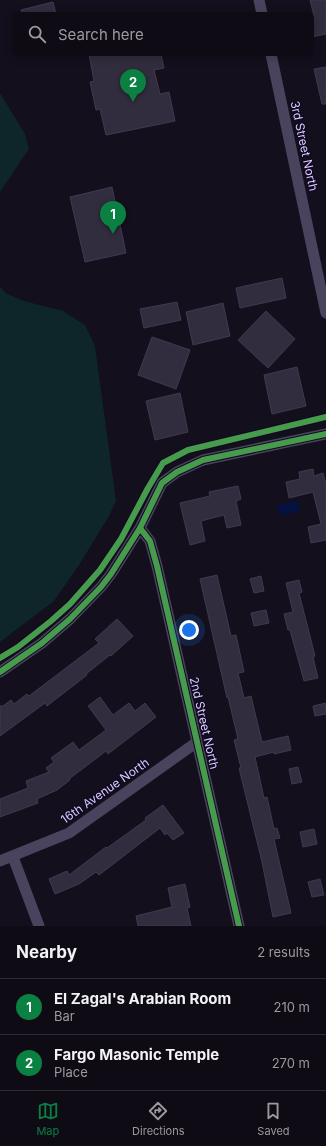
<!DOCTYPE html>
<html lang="en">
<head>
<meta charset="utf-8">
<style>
  :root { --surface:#0e0b15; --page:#17141e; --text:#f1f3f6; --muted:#9b9ba0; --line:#2e2b34; --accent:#0b8043 }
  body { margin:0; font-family:Inter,sans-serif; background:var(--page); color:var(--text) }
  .you { position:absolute; left:189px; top:630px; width:14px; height:14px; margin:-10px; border:3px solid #fff; border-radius:50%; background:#1a73e8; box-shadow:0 0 0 6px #1a73e833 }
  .badge { display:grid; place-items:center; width:26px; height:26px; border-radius:50%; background:var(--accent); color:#fff; font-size:13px; font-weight:700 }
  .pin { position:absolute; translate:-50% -33px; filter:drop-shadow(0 1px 2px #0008) }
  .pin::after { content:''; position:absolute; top:21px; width:14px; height:12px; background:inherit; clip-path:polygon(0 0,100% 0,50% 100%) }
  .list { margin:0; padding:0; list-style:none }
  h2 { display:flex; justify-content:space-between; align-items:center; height:52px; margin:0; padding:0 16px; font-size:17px }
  h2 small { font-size:13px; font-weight:400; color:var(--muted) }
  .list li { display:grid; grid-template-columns:26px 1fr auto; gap:12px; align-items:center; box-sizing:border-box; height:56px; padding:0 16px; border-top:1px solid var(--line) }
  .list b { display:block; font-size:15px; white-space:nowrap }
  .list p { margin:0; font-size:13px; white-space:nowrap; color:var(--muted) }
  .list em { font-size:13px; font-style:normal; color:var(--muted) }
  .icon { flex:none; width:22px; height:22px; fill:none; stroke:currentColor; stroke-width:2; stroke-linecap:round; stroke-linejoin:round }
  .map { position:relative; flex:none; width:326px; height:926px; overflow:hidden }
  .search { position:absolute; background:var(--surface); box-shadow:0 2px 10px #0003; left:12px; right:12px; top:12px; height:44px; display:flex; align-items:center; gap:10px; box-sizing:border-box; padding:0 14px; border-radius:6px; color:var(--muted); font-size:15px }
  .sheet { height:164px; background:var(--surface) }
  nav { display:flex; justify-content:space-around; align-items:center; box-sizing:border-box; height:56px; border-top:1px solid var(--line); background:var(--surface); font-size:11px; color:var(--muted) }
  nav a { display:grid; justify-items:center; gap:2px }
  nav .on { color:var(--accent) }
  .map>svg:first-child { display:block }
  .green { fill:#0e252a }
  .water { fill:#05113e }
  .building { fill:#322d3e; stroke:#413951 }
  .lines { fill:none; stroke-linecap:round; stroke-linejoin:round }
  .minor { stroke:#49435d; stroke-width:11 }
  .cycleway-casing { stroke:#120a21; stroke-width:8 }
  .cycleway { stroke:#469c4c; stroke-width:6 }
  .labels { text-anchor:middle; stroke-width:3; stroke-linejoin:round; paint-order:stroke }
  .street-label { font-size:12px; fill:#d9cbff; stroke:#120a21 }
</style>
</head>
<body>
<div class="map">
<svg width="326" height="926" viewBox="0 0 326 926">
  <rect width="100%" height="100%" fill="#130f1c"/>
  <path class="green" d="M0 93 25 134 29 149 0 192Z
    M0 287 7 294 24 301 63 311 85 325 95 346 116 501 109 516 79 565 54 601 0 642Z"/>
  <path class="water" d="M298 500 300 511 280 516 277 505Z"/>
  <path class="building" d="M310 0H326V34L312 37V17L314 16Z
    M53 2 56 14H22L21 10Z
    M89 54H161L164 68 154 70 160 94 169 92 175 121 106 135 100 109 96 110 90 82 94 81Z
    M326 67V104H322L314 69Z
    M112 187 126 253 85 262 70 197Z
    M282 278 286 298 240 308 236 288Z
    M177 302 181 320 144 328 140 309Z
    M223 303 230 336 193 345 186 312Z
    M266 311 295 339 268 368 238 340Z
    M152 337 190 350 176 389 138 375Z
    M297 367 306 406 272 414 264 375Z
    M180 393 188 432 155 440 146 401Z
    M313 469 314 476 323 473 326 484V540L311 543 308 527 321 524 313 492 289 498 286 482 300 479 299 472Z
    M238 486 241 499 236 501 241 525 227 528 224 515 201 521 205 541 190 545 180 503 210 496 209 492Z
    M217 575 231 636 236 635 244 672 238 673 244 698 251 696 262 742 288 736 291 750 274 754V752L255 757 264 798 267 797 274 829 277 828 280 838 274 839 291 913 273 917 262 862 239 768H241L234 740 238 739 228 697 227 698 200 579Z
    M261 576 264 591 254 593 250 579Z
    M299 580 302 592 299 593 315 656 313 657 318 678 304 681 290 630H288L284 614 293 612 286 583Z
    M266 610 269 623 254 626 251 613Z
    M117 619 133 636 111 656 110 655 86 674 87 675 47 706 45 703 0 736V706H3L11 700 14 704 27 694 29 696 99 643 95 639Z
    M100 697 113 715 129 703 135 711 145 703 156 717 108 754 106 751 69 779 70 780 57 790 37 799 38 803 0 817V799L28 788 26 781 49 772 46 768 54 762 51 758 73 742 79 750 106 730 88 706Z
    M326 703V714L315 716 313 706Z
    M298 767 302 782 292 784 289 769Z
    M163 805 184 833 173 840 167 833 165 835 160 828 99 875 96 872 79 884 55 894 49 879 67 871 69 875 106 847 107 848 146 820 145 818Z
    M314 829 317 844 303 847 300 832Z
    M320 879 324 895 312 897 308 882Z
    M185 884 190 907 187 908 191 926H138L136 916 172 907 168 888Z"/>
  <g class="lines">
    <path class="minor" d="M259 0 262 14
      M271 54 326 313
      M140 528 150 541 157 566 239 926
      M0 672 42 643 70 619 101 587 111 574 140 528 162 483 177 472 203 460 326 434
      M13 857 39 926
      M0 861 69 833 197 742"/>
    <defs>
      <path id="cycleway" d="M140 528 150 541 157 566 239 926
        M0 658 18 647 51 621 70 604 100 570 121 539 148 488 163 463 188 450 326 417
        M0 672 42 643 70 619 101 587 111 574 140 528 162 483 177 472 203 460 326 434"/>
    </defs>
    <use href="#cycleway" class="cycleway-casing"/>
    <use href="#cycleway" class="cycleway"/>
  </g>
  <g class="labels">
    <g class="street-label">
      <text transform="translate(304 146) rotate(78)" y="4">3rd Street North</text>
      <text transform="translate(204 723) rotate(77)" y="4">2nd Street North</text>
      <text transform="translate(105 791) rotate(-35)" y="4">16th Avenue North</text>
    </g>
  </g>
</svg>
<div class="you"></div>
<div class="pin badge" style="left:113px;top:234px">1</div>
<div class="pin badge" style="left:133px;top:102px">2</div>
<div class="search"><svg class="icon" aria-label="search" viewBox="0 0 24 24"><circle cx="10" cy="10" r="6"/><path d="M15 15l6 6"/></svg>Search here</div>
</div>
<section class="sheet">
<h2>Nearby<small>2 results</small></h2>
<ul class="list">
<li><span class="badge">1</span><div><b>El Zagal's Arabian Room</b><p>Bar</p></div><em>210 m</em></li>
<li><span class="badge">2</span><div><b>Fargo Masonic Temple</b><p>Place</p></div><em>270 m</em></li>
</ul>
</section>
<nav>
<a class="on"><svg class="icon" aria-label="map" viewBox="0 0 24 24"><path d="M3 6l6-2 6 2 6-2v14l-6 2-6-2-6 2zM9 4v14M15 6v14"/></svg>Map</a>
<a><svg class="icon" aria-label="directions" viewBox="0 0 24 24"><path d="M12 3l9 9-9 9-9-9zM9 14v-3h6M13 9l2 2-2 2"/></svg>Directions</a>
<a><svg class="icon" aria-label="saved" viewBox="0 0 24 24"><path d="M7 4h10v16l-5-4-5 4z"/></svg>Saved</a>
</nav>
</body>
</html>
